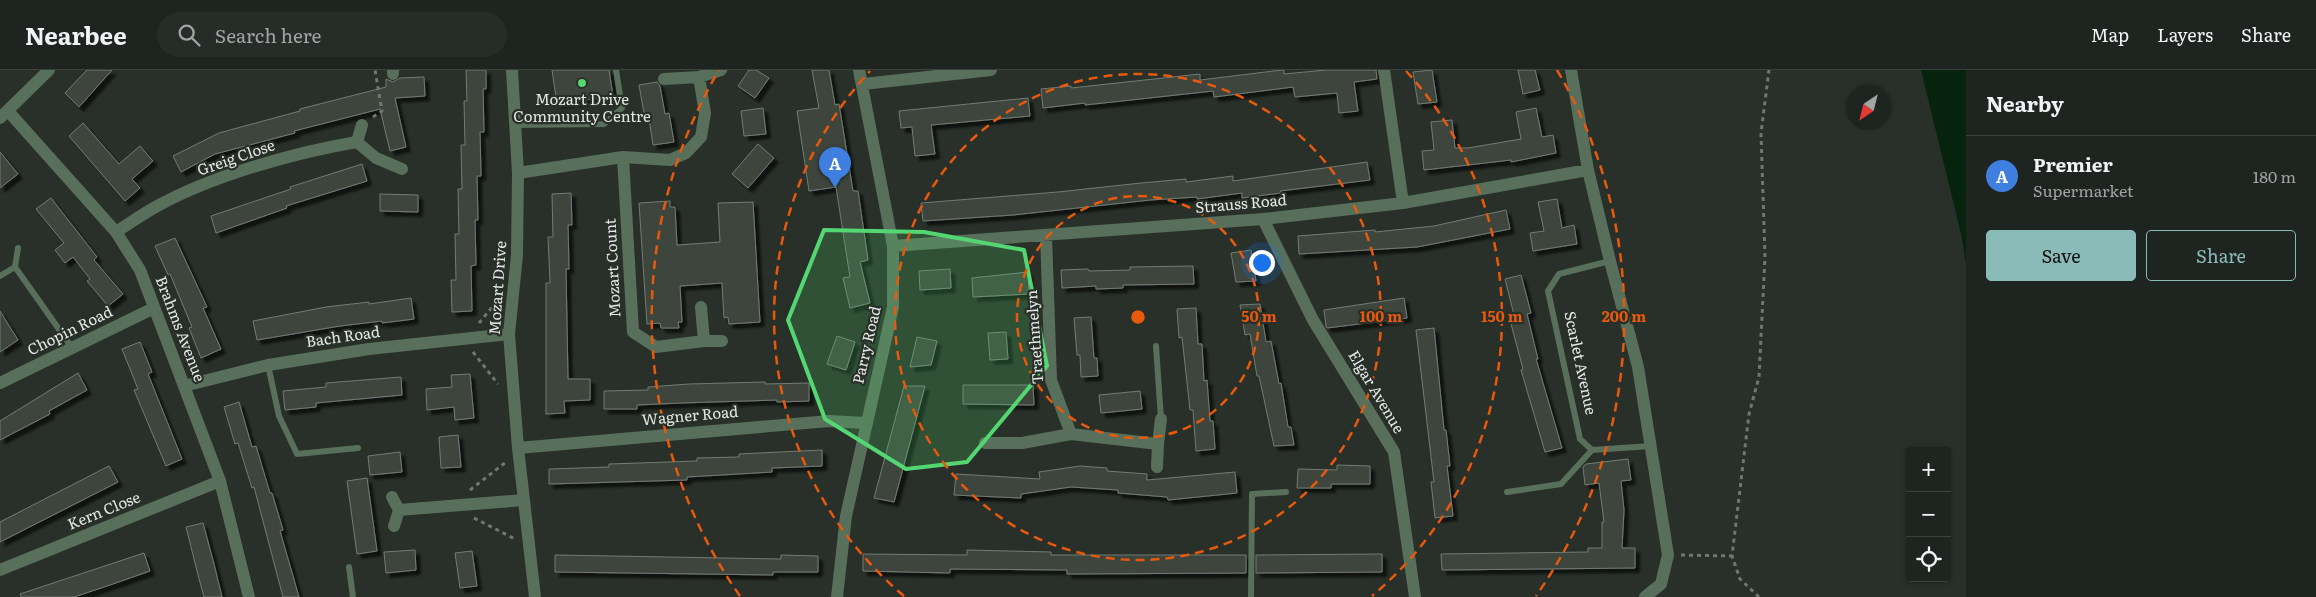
<!DOCTYPE html>
<html lang="en">
<head>
<meta charset="utf-8">
<style>
  :root { --surface:#1e241f; --page:#262c28; --text:#f1f3f6; --muted:#a1a4a4; --line:#3c413d; --accent:#8bbbb9 }
  body { margin:0; font-family:Literata,serif; background:var(--page); color:var(--text) }
  .controls { position:absolute; right:15px; bottom:15px; display:grid; overflow:hidden; border-radius:5px; box-shadow:0 1px 4px #0004 }
  .controls button { width:45px; height:45px; display:grid; place-items:center; padding:0; border:0; border-bottom:1px solid var(--line); background:var(--surface); color:var(--text); font:25px sans-serif }
  .compass { position:absolute; left:1846px; top:15px; width:45px; height:45px; border-radius:50%; background:var(--surface); box-shadow:0 1px 4px #0004; rotate:215deg }
  .you { position:absolute; left:1261px; top:192px; width:18px; height:18px; margin:-12px; border:4px solid #fff; border-radius:50%; background:#1a73e8; box-shadow:0 0 0 8px #1a73e833 }
  .badge { display:grid; place-items:center; width:32px; height:32px; border-radius:50%; background:var(--accent); color:#fff; font-size:16px; font-weight:700 }
  .pin { position:absolute; translate:-50% -41px; filter:drop-shadow(0 1px 2px #0008) }
  .pin::after { content:''; position:absolute; top:26px; width:18px; height:15px; background:inherit; clip-path:polygon(0 0,100% 0,50% 100%) }
  .list { margin:0; padding:0; list-style:none }
  h2 { display:flex; justify-content:space-between; align-items:center; height:65px; margin:0; padding:0 20px; font-size:21px }
  h2 small { font-size:16px; font-weight:400; color:var(--muted) }
  .list li { display:grid; grid-template-columns:32px 1fr auto; gap:15px; align-items:center; box-sizing:border-box; height:80px; padding:0 20px; border-top:1px solid var(--line) }
  .list b { display:block; font-size:19px; white-space:nowrap }
  .list p { margin:0; font-size:16px; white-space:nowrap; color:var(--muted) }
  .list em { font-size:16px; font-style:normal; color:var(--muted) }
  .actions { display:flex; gap:10px; padding:15px 20px }
  .actions a { flex:1; padding:11px 0; border:1px solid var(--accent); border-radius:5px; text-align:center; font-size:18px; color:var(--accent) }
  .actions .main { background:var(--accent); color:#111 }
  .icon { flex:none; width:28px; height:28px; fill:none; stroke:currentColor; stroke-width:2; stroke-linecap:round; stroke-linejoin:round }
  .map { position:relative; flex:none; width:1966px; height:527px; overflow:hidden }
  header { display:flex; align-items:center; gap:30px; box-sizing:border-box; height:70px; padding:0 25px; background:var(--surface); border-bottom:1px solid var(--line) }
  header strong { font-size:24px }
  nav { display:flex; gap:28px; margin-inline-start:auto; font-size:18px }
  .search { width:350px; height:45px; background:var(--page); display:flex; align-items:center; gap:12px; box-sizing:border-box; padding:0 18px; border-radius:28px; color:var(--muted); font-size:19px }
  main { display:flex }
  aside { flex:1; background:var(--surface) }
  .map>svg:first-child { display:block }
  .water { fill:#06240d }
  .building { fill:#3d453e; stroke:#737b74; filter:url(#shadow) }
  .lines { fill:none; stroke-linecap:round; stroke-linejoin:round }
  .path { stroke:#707771; stroke-width:3; stroke-dasharray:4 4; stroke-linecap:butt }
  .service { stroke:#586f5b; stroke-width:6 }
  .minor { stroke:#586f5b; stroke-width:12 }
  .tertiary { stroke:#586f5b; stroke-width:12 }
  .marked { fill:#54d672; fill-opacity:0.2; stroke:#54d672; stroke-width:4; stroke-linejoin:round }
  .ring { fill:none; stroke:#e8590c; stroke-width:2.5; stroke-dasharray:9 6 }
  .poi-dot { fill:#54d672; stroke:#283029; stroke-width:2 }
  .labels { text-anchor:middle; stroke-width:4.5; stroke-linejoin:round; paint-order:stroke }
  .poi-label { font-size:15px; fill:#e4e9e5; stroke:#283029 }
  .street-label { font-size:15px; fill:#e4e9e5; stroke:#283029 }
  .centre { fill:#e8590c; stroke:#283029; stroke-width:2.5 }
  .ring-label { font-size:15px; text-anchor:middle; font-weight:bold; fill:#e8590c; stroke:#283029; stroke-width:4.5; stroke-linejoin:round; paint-order:stroke }
</style>
</head>
<body>
<header>
<strong>Nearbee</strong>
<div class="search"><svg class="icon" aria-label="search" viewBox="0 0 24 24"><circle cx="10" cy="10" r="6"/><path d="M15 15l6 6"/></svg>Search here</div>
<nav><a>Map</a><a>Layers</a><a>Share</a></nav>
</header>
<main>
<div class="map">
<svg width="1966" height="527" viewBox="0 0 1966 527">
  <defs>
    <filter id="shadow"><feDropShadow dx="4.5" dy="4.5" stdDeviation="1" flood-color="#0009"/></filter>
  </defs>
  <rect width="100%" height="100%" fill="#283029"/>
  <path class="water" d="M1921 0H1966V195L1962 168Z"/>
  <path class="building" d="M87 0H112L79 37 65 23Z
    M466 0H486V19H483L484 62H480L481 106H477L478 150H475L476 195 471 196 472 241 452 242 451 210H456L455 164H459L458 119H462L461 75H465L464 31H467Z
    M552 0H609L613 26 557 34Z
    M749 0H756L769 8 755 28 738 16Z
    M812 0H829L835 35 839 34 853 121H858L868 190 860 192 870 233 850 238 843 208 850 207 836 117 809 121 797 41 819 38Z
    M1282 0H1284V4L1326 0H1376L1377 9 1354 12 1358 41 1339 43 1337 23 1295 27 1293 17 1214 27 1213 21 1085 35V33L1043 38 1041 19 1071 16V18L1200 4V10Z
    M1432 0 1437 32 1418 34 1413 2Z
    M1518 0H1535L1540 20 1523 24Z
    M424 7 425 26 395 28 406 77 390 81 380 39 294 61 295 63 215 84 181 102 173 86 219 63 300 41V39L386 17V9L393 12 400 8Z
    M657 12 660 16 665 44 669 43 674 72 653 75 648 42 644 43 639 15Z
    M1028 28 1030 46 931 55 935 84 915 86 912 57 901 58 899 41Z
    M763 38 766 64 744 66 741 41Z
    M1536 38 1542 67 1553 65 1556 83 1511 92V90L1424 100 1422 81 1434 80 1431 52 1452 50 1455 78H1468L1521 69 1516 42Z
    M83 53 119 94 140 76 153 91 132 109 140 118 125 131 69 66Z
    M758 74 774 88 748 118 732 104Z
    M0 82 18 104 0 118Z
    M1367 92 1370 110 1280 121 1281 123 1242 128V123L1197 129V127L1150 130 1013 145 923 151 921 133 1058 122 1141 113 1186 109V112L1233 106V111Z
    M362 94 367 111 286 136 287 138 216 163 211 146 291 119 290 117Z
    M571 123 572 155H568L569 199H566L568 309H590V330L564 331 565 343 546 344V213H550L548 167H553L552 124Z
    M380 124 418 125V142L380 141Z
    M51 128 97 187 94 190 123 224 108 236 87 211 90 209 73 187 65 193 55 180 64 173 36 139Z
    M1557 129 1562 158 1574 155 1577 174 1533 181 1530 163 1544 161 1538 132Z
    M670 131V137H675L677 175 720 172 718 133 753 132 760 252 729 254 728 247 724 248 722 213 680 216 682 252H678L679 258H661L660 253 647 254 639 133Z
    M1506 140 1510 159 1417 177 1299 184 1298 166 1375 160V162L1434 156Z
    M175 168 207 237 203 238 221 279 201 288 189 258 192 257 170 204 168 205 155 176Z
    M1251 180 1256 211 1236 212 1231 183Z
    M1193 196 1194 214 1123 215V218L1096 219V216L1062 218 1061 200 1088 199 1089 201 1130 200V197Z
    M950 199 951 218 920 220 919 201Z
    M1028 202 1029 224 973 227 972 208Z
    M1521 205 1531 243 1527 244 1538 289H1536L1562 378 1545 382 1521 300 1523 299 1511 254 1516 253 1505 209Z
    M411 228 414 249 382 253V251L340 256 257 270 253 251 326 237 369 232V234Z
    M1404 228 1407 248 1327 258 1326 256 1324 240Z
    M1260 234 1266 272 1271 271 1279 314 1281 313 1288 357H1291L1294 375 1274 376 1259 306H1257L1250 264 1245 265 1240 235Z
    M1196 238 1198 274H1202L1204 311 1207 310 1210 351H1213L1215 379 1196 381 1193 340H1190L1182 267 1179 268 1177 239Z
    M0 241 18 270 0 282Z
    M1091 247 1094 288H1097L1098 306 1081 307 1080 285H1077L1074 248Z
    M1434 258 1444 360H1446L1450 396H1447L1453 446 1435 448 1431 412H1434L1416 260Z
    M1006 262 1008 289 990 290 988 263Z
    M837 266 855 272 846 300 827 294Z
    M917 267 937 271 931 295 910 297Z
    M140 272 152 302 148 304 182 389 166 396 134 320 138 319 122 279Z
    M78 303 87 320 49 341 50 344 0 370V351Z
    M470 304 474 348 455 350 454 337 427 340 426 319 452 317 451 305Z
    M401 307 402 325 316 333V337L285 340 283 321 326 317V313Z
    M765 312V314L809 313V331L777 332V330L681 333 637 335V339H604V321L648 320V317L689 314Z
    M963 315H1033L1034 335 963 334Z
    M904 316H925L894 432 874 428Z
    M1140 321 1142 339 1101 343 1099 325Z
    M239 332 252 377 256 376 270 423H272L283 460 280 461 299 527H283L254 417 252 418 238 373 235 374 224 337Z
    M458 365 461 397 441 398 439 367Z
    M822 380V396L772 398V402L687 407V410L549 414V399L609 397V394L697 391V388L739 387V384Z
    M400 382 402 402 370 405 368 386Z
    M1628 389 1631 410 1621 411 1624 440 1622 478H1635V498L1442 500 1441 484 1588 482V478H1602V452H1604L1599 413 1585 415 1583 397 1586 394Z
    M1337 395 1370 396V414H1331V418H1297L1298 399 1337 400Z
    M109 396 118 412 0 472V452Z
    M1080 396 1107 398V401L1147 404V410L1235 402 1237 423 1168 430 1167 427 1118 423V420L1071 417 1021 424V428L954 425 956 404 1040 409 1039 402Z
    M367 408 377 481 357 484 347 411Z
    M203 453 214 494 222 527H204L198 505 186 457Z
    M415 480 416 500 386 503 384 482Z
    M967 480 1051 482V485H1246V503L1067 504V500L950 499V503L863 501V484L967 485Z
    M472 481 477 516 460 518 455 483Z
    M144 483 150 501 110 515 74 527H21L20 524Z
    M1382 484V502L1256 503V485Z
    M555 485 781 489V485L818 486V502H773V505L555 502Z"/>
  <g class="lines">
    <path class="path" d="M373 47 382 41 375 0
      M479 253 499 229
      M473 282 498 314
      M470 420 506 392
      M474 448 515 469
      M1681 485 1732 486
      M1759 527 1740 509 1732 486 1749 344 1759 307 1765 187 1761 63 1769 0"/>
    <path class="service" d="M516 55 604 54 622 38 616 0
      M18 178 15 197 73 279
      M1610 191 1559 204 1548 221 1580 369 1592 380 1651 376
      M0 206 15 197
      M1156 276 1161 349
      M268 295 279 346 297 384 358 378
      M1507 422 1561 414 1592 380
      M349 497 353 527
      M1251 527 1252 424 1286 422"/>
    <path class="minor" d="M393 0V4
      M512 0 518 103 517 185 509 264 518 378 535 527
      M1384 0 1403 133
      M1571 0 1588 100 1610 191 1638 297 1668 485 1661 514 1645 527
      M664 9 699 7 721 0
      M863 14 991 0
      M8 41 116 162 140 200 220 411 249 527
      M357 72 376 88 402 99
      M623 87 633 262 656 277 704 271H722
      M518 103 623 87 670 90 686 83 701 67 705 43 699 7
      M1263 149 1313 250 1394 382 1415 527
      M116 162C132 152 148 140 165 132 219 104 297 82 357 72L362 55
      M1046 165 1051 310 1071 364 1158 374 1157 397
      M893 176 1263 149 1403 133 1588 100
      M701 237 704 271
      M0 313 154 238
      M184 316 268 295 369 279 509 264
      M985 373H1022L1071 364
      M1158 374 1161 349
      M518 378 829 351 865 353
      M392 427 399 440 394 456
      M399 440 524 430
      M0 500 220 411
      M837 527 846 446 893 237V176L859 0"/>
    <path class="tertiary" d="M0 48 49 0"/>
  </g>
  <path class="marked" d="M824 160 924 162 1024 180 1047 296 967 392 906 399 825 349 788 250Z"/>
  <g class="ring">
    <circle cx="1138" cy="247" r="121"/>
    <circle cx="1138" cy="247" r="243"/>
    <path d="M904 526A364 364 0 0 1 870 1M1406 1A364 364 0 0 1 1372 526"/>
    <path d="M740 526A486 486 0 0 1 719 0M1557 0A486 486 0 0 1 1536 526"/>
  </g>
  <circle class="poi-dot" cx="582" cy="13" r="5"/>
  <g class="labels">
    <g class="poi-label">
      <text x="582" y="35">Mozart Drive<tspan x="582" dy="17">Community Centre</tspan></text>
    </g>
    <g class="street-label">
      <text transform="translate(236 88) rotate(-19)" y="5">Greig Close</text>
      <text transform="translate(1241 134) rotate(-5)" y="5">Strauss Road</text>
      <text transform="translate(613 198) rotate(-93)" y="5">Mozart Count</text>
      <text transform="translate(498 218) rotate(-86)" y="5">Mozart Drive</text>
      <text transform="translate(180 259) rotate(69)" y="5">Brahms Avenue</text>
      <text transform="translate(70 261) rotate(-26)" y="5">Chopin Road</text>
      <text transform="translate(343 267) rotate(-8)" y="5">Bach Road</text>
      <text transform="translate(1035 267) rotate(-94)" y="5">Traethmelyn</text>
      <text transform="translate(867 275) rotate(-77)" y="5">Parry Road</text>
      <text transform="translate(1580 293) rotate(78)" y="5">Scarlet Avenue</text>
      <text transform="translate(1376 322) rotate(59)" y="5">Elgar Avenue</text>
      <text transform="translate(690 346) rotate(-5)" y="5">Wagner Road</text>
      <text transform="translate(104 441) rotate(-22)" y="5">Kern Close</text>
    </g>
  </g>
  <circle cx="1138" cy="247" r="8" class="centre"/>
  <g class="ring-label">
    <text x="1259" y="252">50 m</text>
    <text x="1381" y="252">100 m</text>
    <text x="1502" y="252">150 m</text>
    <text x="1624" y="252">200 m</text>
  </g>
</svg>
<div class="controls">
<button>+</button>
<button>−</button>
<button><svg class="icon" aria-label="locate" viewBox="0 0 24 24"><circle cx="12" cy="12" r="6"/><path d="M12 2v4M12 18v4M2 12h4M18 12h4"/></svg></button>
</div>
<svg class="compass" viewBox="-18 -18 36 36"><path d="M0-13l5 13h-10z" fill="#e53935"/><path d="M0 13l5-13h-10z" fill="#a1a4a4"/></svg>
<div class="you"></div>
<div class="pin badge" style="left:835px;top:118px;background:#3f7fe0">A</div>
</div>
<aside>
<h2>Nearby<small></small></h2>
<ul class="list">
<li><span class="badge" style="background:#3f7fe0">A</span><div><b>Premier</b><p>Supermarket</p></div><em>180 m</em></li>
</ul>
<div class="actions"><a class="main">Save</a><a>Share</a></div>
</aside>
</main>
</body>
</html>
